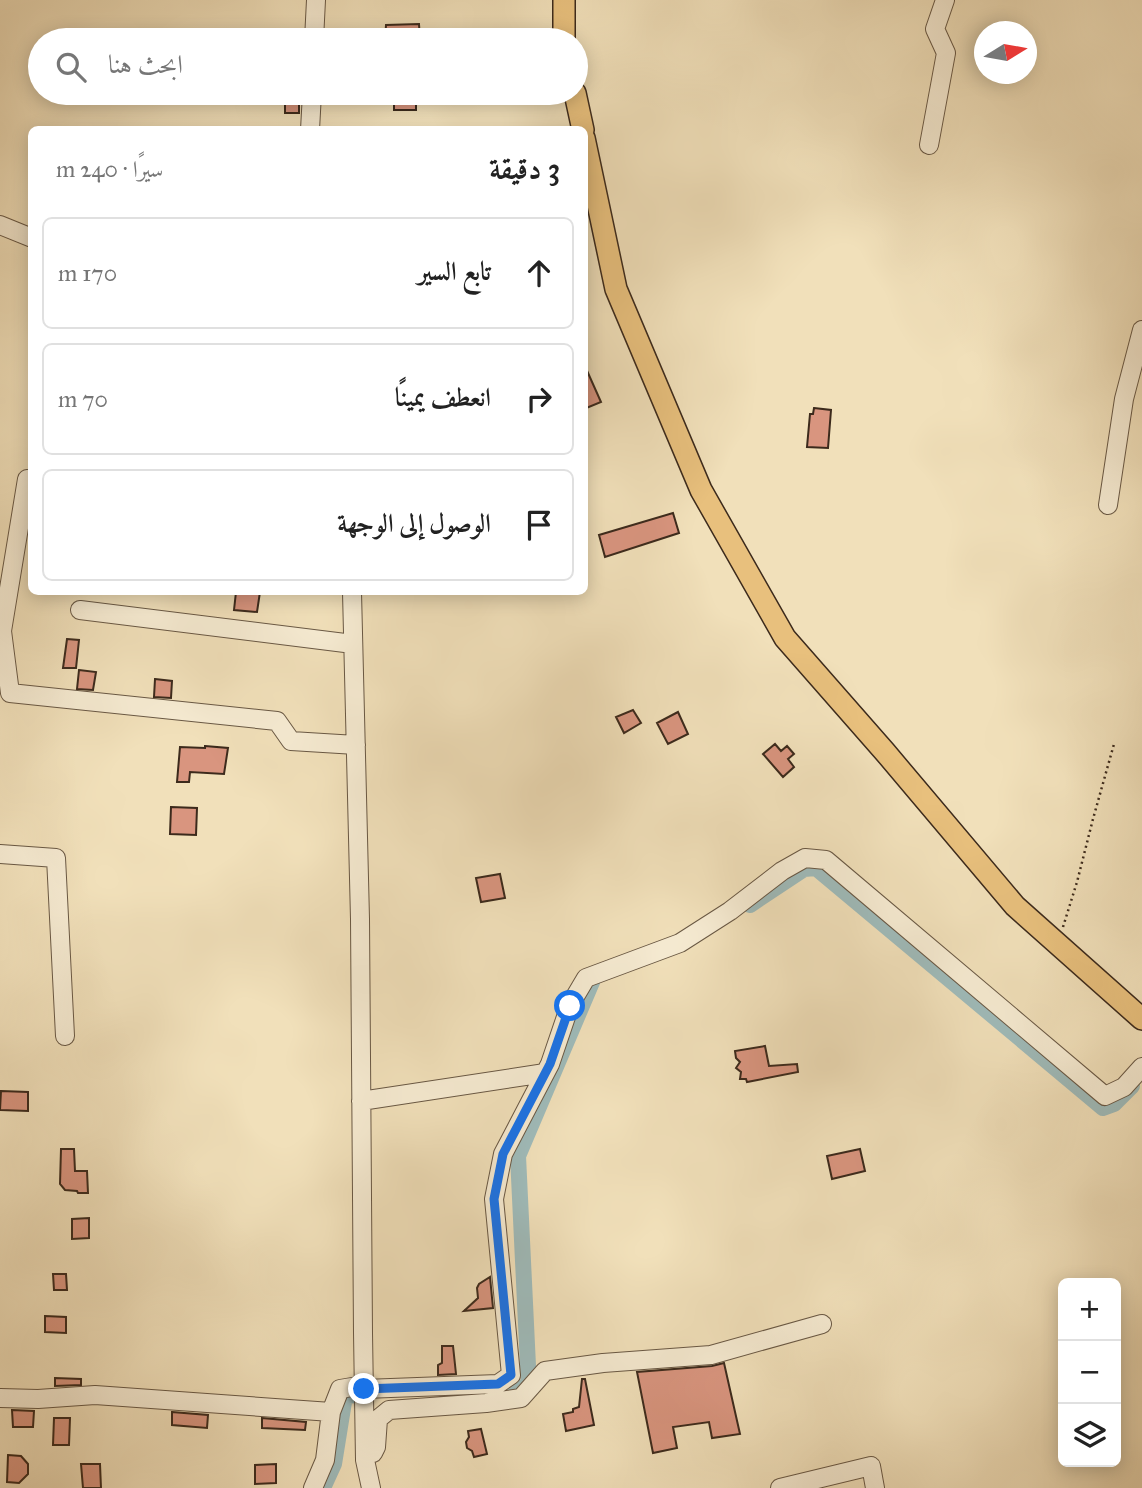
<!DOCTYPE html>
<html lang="ar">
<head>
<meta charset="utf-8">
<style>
  :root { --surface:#fff; --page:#f2f2f2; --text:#222; --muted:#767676; --line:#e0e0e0 }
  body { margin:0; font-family:"IM FELL Great Primer",Amiri,serif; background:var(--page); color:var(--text); direction:rtl }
  .controls { position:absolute; right:21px; bottom:21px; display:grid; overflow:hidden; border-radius:10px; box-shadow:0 4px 18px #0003 }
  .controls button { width:63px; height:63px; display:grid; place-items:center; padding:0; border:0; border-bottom:2px solid var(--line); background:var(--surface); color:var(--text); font:35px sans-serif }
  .compass { position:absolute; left:974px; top:21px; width:63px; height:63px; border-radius:50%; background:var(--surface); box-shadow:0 4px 18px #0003; rotate:79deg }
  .stop { position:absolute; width:21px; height:21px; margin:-16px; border:5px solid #1a73e8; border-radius:50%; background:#fff }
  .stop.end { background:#1a73e8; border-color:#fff; box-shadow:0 2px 7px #0008 }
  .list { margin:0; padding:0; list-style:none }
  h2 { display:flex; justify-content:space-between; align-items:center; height:91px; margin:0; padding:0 28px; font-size:30px }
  h2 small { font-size:23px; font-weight:400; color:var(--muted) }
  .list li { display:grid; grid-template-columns:46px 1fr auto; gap:21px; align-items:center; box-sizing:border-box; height:112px; margin:0 14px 14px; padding:0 14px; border:2px solid var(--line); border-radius:10px }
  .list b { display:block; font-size:26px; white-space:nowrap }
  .list em { font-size:23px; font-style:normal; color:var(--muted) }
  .icon { flex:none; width:38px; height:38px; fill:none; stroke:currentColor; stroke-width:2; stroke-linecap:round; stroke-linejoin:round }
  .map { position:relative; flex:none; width:1142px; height:1488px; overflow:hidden; direction:ltr }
  .search { position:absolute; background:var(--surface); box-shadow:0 4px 18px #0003; left:28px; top:28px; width:560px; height:77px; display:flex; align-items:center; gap:18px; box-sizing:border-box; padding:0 24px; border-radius:38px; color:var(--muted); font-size:26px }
  .panel { position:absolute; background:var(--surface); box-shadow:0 4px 18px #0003; left:28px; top:126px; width:560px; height:469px; border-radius:10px; direction:rtl }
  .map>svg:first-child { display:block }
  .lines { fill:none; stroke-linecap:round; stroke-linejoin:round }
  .canal { stroke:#9fbbba; stroke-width:16 }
  .building { fill:#d9957f; stroke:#3c2a1c; stroke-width:2 }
  .minor-casing { stroke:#695844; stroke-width:20 }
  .major-casing { stroke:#3c2a1c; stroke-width:24 }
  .path { stroke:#3c2a1c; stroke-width:2.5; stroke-dasharray:2 3.5; stroke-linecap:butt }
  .minor { stroke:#f6ebd2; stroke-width:18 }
  .major { stroke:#e8c07d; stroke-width:21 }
  .route { stroke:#1a73e8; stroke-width:9 }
</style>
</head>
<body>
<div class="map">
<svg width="1142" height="1488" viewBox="0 0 1142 1488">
  <rect width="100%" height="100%" fill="#f1e0ba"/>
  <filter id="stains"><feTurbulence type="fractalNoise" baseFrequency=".00286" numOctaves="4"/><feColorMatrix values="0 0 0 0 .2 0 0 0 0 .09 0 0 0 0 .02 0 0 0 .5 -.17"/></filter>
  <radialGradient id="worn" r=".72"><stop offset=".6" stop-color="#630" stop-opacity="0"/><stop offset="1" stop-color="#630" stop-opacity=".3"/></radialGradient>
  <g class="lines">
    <path class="canal" d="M750 905 804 869 816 868 1103 1108 1114 1104 1132 1086
      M489 1389 529 1387 518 1156 595 975
      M323 1488 334 1464 345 1396 358 1395"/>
  </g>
  <path class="building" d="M419 24 420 40H385L386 25Z
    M285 93H299V113H285Z
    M394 93H416V110H394Z
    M584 364 601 402 584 409Z
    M814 408 831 410 828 448 807 447 810 414H813Z
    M673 513 679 533 605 557 599 535Z
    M236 592H260L257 612 234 610Z
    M67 639 79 640 76 668H63Z
    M79 670 96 672 93 690 77 689Z
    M155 679 172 681 171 698 154 697Z
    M633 710 641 723 624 733 616 717Z
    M678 712 688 734 668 744 657 723Z
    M775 744 781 751 787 746 794 754 788 759 794 767 783 777 763 754Z
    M205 746 228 748 224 774 190 772 189 782H177L180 747 205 748Z
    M171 807 197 808 196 835 170 834Z
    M500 874 505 898 481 902 476 878Z
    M765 1046 769 1066 797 1064 798 1072 747 1082 746 1079H740L741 1072 736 1068 740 1062 736 1058 735 1051Z
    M1 1091 28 1092V1111L0 1110Z
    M61 1149H74L75 1171H87L88 1193H78L77 1191 65 1190 60 1184Z
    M860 1149 865 1171 832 1179 827 1156Z
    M89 1218V1238L72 1239V1219Z
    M53 1274H66L67 1290H54Z
    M490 1277 493 1308 464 1311 478 1298 477 1288 479 1284Z
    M45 1316 66 1317V1333L45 1332Z
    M442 1346H453L456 1374 438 1375V1365L442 1363Z
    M724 1363 740 1434 712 1438 709 1422 673 1427 677 1448 653 1453 637 1372 712 1366Z
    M55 1378 81 1379V1385L55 1386Z
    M582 1379H585L594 1425 566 1431 563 1414 573 1412V1409L579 1407Z
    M12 1410 34 1411 33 1427H13Z
    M172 1412 208 1415 207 1428 172 1425Z
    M54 1418H70L69 1445H53Z
    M262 1418 306 1422 305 1430 262 1428Z
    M481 1429 487 1454 474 1457 472 1451 467 1448 466 1442 469 1437 468 1431Z
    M8 1455 21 1456 28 1464V1474L19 1483 7 1482Z
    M81 1464H100L101 1488H83Z
    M276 1464V1483L255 1484V1465Z"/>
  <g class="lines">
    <defs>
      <path id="minor" d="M314 40 316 0
        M310 130 312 93
        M929 145 946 53 935 29 945 0
        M0 225 32 238
        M1108 505 1124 399 1142 330
        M352 592 360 919 363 1333 365 1460 371 1488
        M80 610 353 644
        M0 631H2L10 693 277 721 291 741 356 745
        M2 631 27 479
        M0 854 56 858 65 1036
        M361 1101 545 1073
        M364 1389 498 1384 511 1375 494 1199 503 1154 550 1064 570 1005 586 978 680 943 730 911 782 871 805 858 826 860 1105 1096 1124 1087 1142 1067
        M0 1398 38 1399 95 1395 331 1412 340 1389 364 1385
        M373 1453 376 1447 378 1419 389 1410 486 1403 521 1398 545 1371 603 1363 711 1355 822 1324
        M313 1488 325 1460 331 1412
        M780 1488 871 1466 875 1488"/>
      <path id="major" d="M564 0V40
        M575 93 583 130
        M584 138 616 289 701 490 785 638 885 752 1015 906 1142 1019"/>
    </defs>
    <use href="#minor" class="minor-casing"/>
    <use href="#major" class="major-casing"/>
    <path class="path" d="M1063 927 1077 882 1093 819 1114 744"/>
    <use href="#minor" class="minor"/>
    <use href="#major" class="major"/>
  </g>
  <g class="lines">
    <path class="route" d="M364 1389 498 1384 511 1375 494 1199 503 1154 550 1064 570 1006"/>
  </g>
  <rect width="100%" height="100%" filter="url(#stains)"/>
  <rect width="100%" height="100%" fill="url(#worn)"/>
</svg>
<div class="controls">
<button>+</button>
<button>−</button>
<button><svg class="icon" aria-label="layers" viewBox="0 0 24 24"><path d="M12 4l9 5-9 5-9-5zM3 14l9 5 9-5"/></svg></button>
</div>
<svg class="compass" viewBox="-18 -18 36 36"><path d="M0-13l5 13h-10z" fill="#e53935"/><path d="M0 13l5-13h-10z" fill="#767676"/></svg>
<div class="stop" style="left:570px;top:1006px"></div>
<div class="stop end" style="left:364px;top:1389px"></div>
<div class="search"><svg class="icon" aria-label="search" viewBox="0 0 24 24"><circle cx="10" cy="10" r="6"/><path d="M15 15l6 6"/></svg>ابحث هنا</div>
<section class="panel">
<h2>3 دقيقة<small>سيرًا · 240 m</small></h2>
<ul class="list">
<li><svg class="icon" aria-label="ahead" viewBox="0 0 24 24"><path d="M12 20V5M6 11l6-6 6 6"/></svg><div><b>تابع السير</b></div><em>170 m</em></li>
<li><svg class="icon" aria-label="right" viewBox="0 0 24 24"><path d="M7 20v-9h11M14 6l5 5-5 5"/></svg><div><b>انعطف يمينًا</b></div><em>70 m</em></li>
<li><svg class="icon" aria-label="arrive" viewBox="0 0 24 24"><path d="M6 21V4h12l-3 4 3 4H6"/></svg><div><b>الوصول إلى الوجهة</b></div></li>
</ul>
</section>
</div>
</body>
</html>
